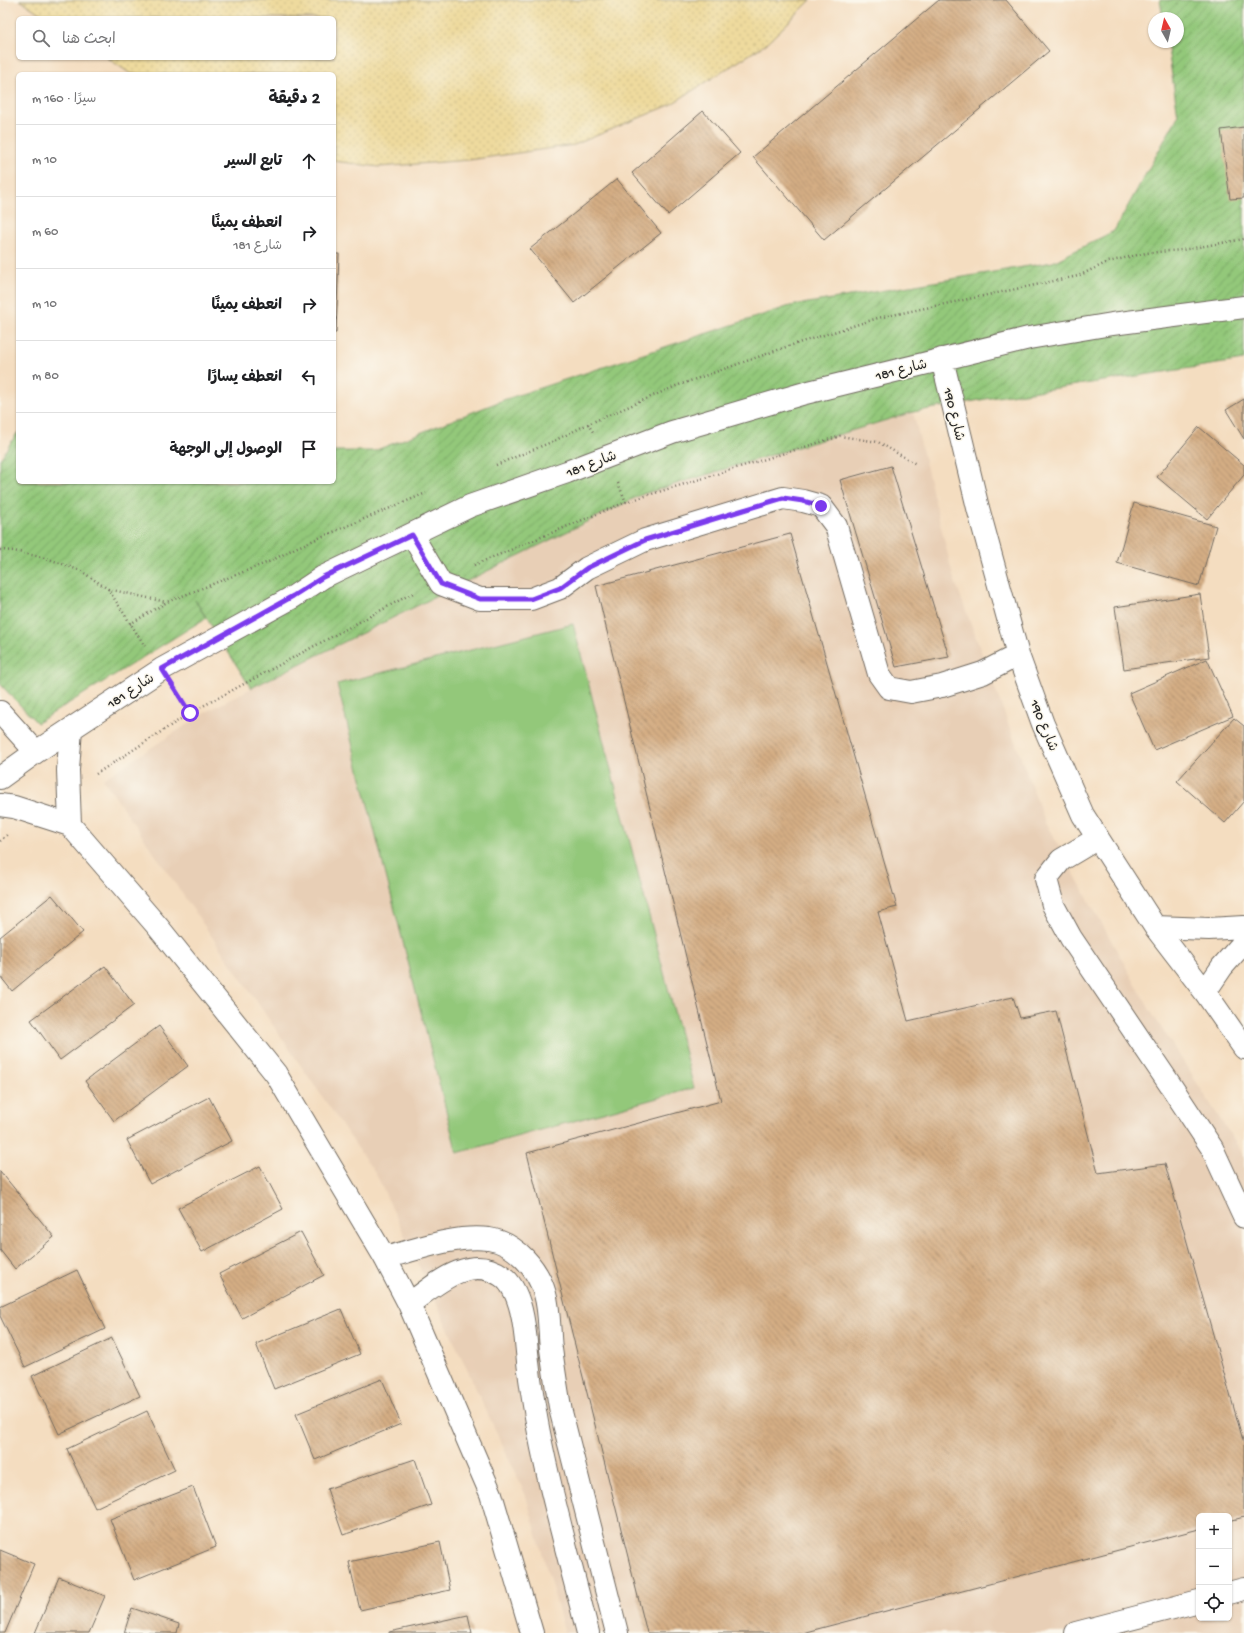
<!DOCTYPE html>
<html lang="ar">
<head>
<meta charset="utf-8">
<style>
  :root { --surface:#fff; --page:#f6f6f6; --text:#202124; --muted:#757577; --line:#e0e0e0 }
  body { margin:0; font-family:"Gochi Hand","Playpen Sans Arabic",sans-serif; background:var(--page); color:var(--text); direction:rtl }
  .controls { position:absolute; right:12px; bottom:12px; display:grid; overflow:hidden; border-radius:6px; box-shadow:0 1px 3px #0004 }
  .controls button { width:36px; height:36px; display:grid; place-items:center; padding:0; border:0; border-bottom:1px solid var(--line); background:var(--surface); color:var(--text); font:20px sans-serif }
  .compass { position:absolute; left:1148px; top:12px; width:36px; height:36px; border-radius:50%; background:var(--surface); box-shadow:0 1px 3px #0004; rotate:352deg }
  .stop { position:absolute; width:12px; height:12px; margin:-9px; border:3px solid #7c3aed; border-radius:50%; background:#fff }
  .stop.end { background:#7c3aed; border-color:#fff; box-shadow:0 1px 4px #0008 }
  .list { margin:0; padding:0; list-style:none }
  h2 { display:flex; justify-content:space-between; align-items:center; height:52px; margin:0; padding:0 16px; font-size:17px }
  h2 small { font-size:13px; font-weight:400; color:var(--muted) }
  .list li { display:grid; grid-template-columns:26px 1fr auto; gap:12px; align-items:center; box-sizing:border-box; height:72px; padding:0 16px; border-top:1px solid var(--line) }
  .list b { display:block; font-size:15px; white-space:nowrap }
  .list p { margin:0; font-size:13px; white-space:nowrap; color:var(--muted) }
  .list em { font-size:13px; font-style:normal; color:var(--muted) }
  .icon { flex:none; width:22px; height:22px; fill:none; stroke:currentColor; stroke-width:2; stroke-linecap:round; stroke-linejoin:round }
  .map { position:relative; flex:none; width:1244px; height:1633px; overflow:hidden; direction:ltr }
  .search { position:absolute; background:var(--surface); box-shadow:0 1px 3px #0004; left:16px; top:16px; width:320px; height:44px; display:flex; align-items:center; gap:10px; box-sizing:border-box; padding:0 14px; border-radius:6px; color:var(--muted); font-size:15px }
  .panel { position:absolute; background:var(--surface); box-shadow:0 1px 3px #0004; left:16px; top:72px; width:320px; height:412px; border-radius:6px; direction:rtl }
  .map>svg:first-child { display:block }
  .built { fill:#e8cfb6; fill-rule:evenodd }
  .green { fill:#93c87a; stroke:#5f7a52 }
  .sand { fill:url(#sand-dots); stroke:#8c8264 }
  .garden { fill:url(#garden-furrows); stroke:#5f7a52 }
  .building { fill:url(#building-back-hatch) }
  .lines { fill:none; stroke-linecap:round; stroke-linejoin:round }
  .minor-casing { stroke:#71695f; stroke-width:24 }
  .path { stroke:#71695f; stroke-width:2.5; stroke-dasharray:1 3; stroke-linecap:butt }
  .minor { stroke:#fff; stroke-width:22 }
  .route { stroke:#7c3aed; stroke-width:5 }
  .labels { text-anchor:middle; stroke-width:3; stroke-linejoin:round; paint-order:stroke }
  .street-label { font-size:14px; fill:#2b2b2b; stroke:#fbf7ec }
</style>
</head>
<body>
<div class="map">
<svg width="1244" height="1633" viewBox="0 0 1244 1633">
  <defs>
    <pattern id="sand-dots" width="8" height="8" patternUnits="userSpaceOnUse"><rect width="8" height="8" fill="#eeda9e"/><path d="M2 2h.1M6 6h.1" fill="none" stroke="#cb8" stroke-width="1.8" stroke-linecap="round"/></pattern>
    <pattern id="garden-furrows" width="10" height="10" patternUnits="userSpaceOnUse"><rect width="10" height="10" fill="#93c87a"/><path d="M-1 1l2-2M0 10L10 0M9 11l2-2" fill="none" stroke="#78a364"/></pattern>
    <pattern id="building-back-hatch" width="6" height="6" patternUnits="userSpaceOnUse"><rect width="6" height="6" fill="#d4ad84"/><path d="M-1 5l2 2M0 0l6 6M5-1l2 2" fill="none" stroke="#ac8d6c"/></pattern>
  </defs>
  <rect width="100%" height="100%" fill="#fbf7ec"/>
  <filter id="ink" filterUnits="userSpaceOnUse"><feTurbulence type="fractalNoise" baseFrequency=".025" numOctaves="2"/><feDisplacementMap in="SourceGraphic" scale="8" xChannelSelector="R" yChannelSelector="G"/><feConvolveMatrix kernelMatrix="1 2 1 2 8 2 1 2 1" color-interpolation-filters="sRGB"/></filter>
  <filter id="wash" filterUnits="userSpaceOnUse"><feTurbulence type="fractalNoise" baseFrequency=".012" numOctaves="4" result="noise"/><feDisplacementMap in="SourceGraphic" scale="16" xChannelSelector="R" yChannelSelector="G"/><feGaussianBlur stdDeviation="0.9" result="paint"/><feColorMatrix in="noise" values="0 0 0 0 0 0 0 0 0 0 0 0 0 0 0 0 0 1.4 0 .05"/><feComposite in="paint" operator="in"/></filter>
  <g filter="url(#wash)">
    <rect width="100%" height="100%" fill="#f4ddc0"/>
    <path class="built" d="M913 412 953 576 1045 822 1150 1010 1244 1156V1633H565L526 1496 377 1176 103 779 208 711 410 604 643 494ZM1199 1516H1229V1618H1199Z"/>
    <path class="green" d="M573 624 694 1088 457 1153 337 684Z"/>
    <path class="sand" d="M20 0H811L766 44 670 105 574 145 469 160 379 167 334 161V74H131L107 58H334V18H47Z"/>
    <path class="garden" d="M1160 0H1244V360L997 397 913 412 643 494 251 688 195 600 206 618 37 723 0 684V459L18 432V482H334V451H374L506 399 790 306 1053 262 1114 231 1178 116 1167 42H1178V18H1163Z"/>
    <g id="blocks">
      <path class="building" d="M939 0H1006L1049 51 824 240 753 157Z
        M703 111 740 153 668 215 632 173Z
        M1244 127V198L1230 199 1221 130Z
        M617 179 661 233 574 303 530 249Z
        M334 254H339L336 333H334Z
        M1244 399V439L1226 410Z
        M1199 427 1244 465V475L1207 519 1157 477Z
        M891 466 949 657 896 667 840 480Z
        M1134 503 1216 526 1199 586 1117 563Z
        M790 534 897 907 878 912 908 1021 1013 997 1020 1018 1056 1011 1098 1173 1165 1164 1244 1444V1517L1229 1521V1516H1199V1529L802 1633H647L527 1153 721 1101 596 586Z
        M1200 594 1209 657 1124 669 1115 607Z
        M1207 659 1233 716 1154 750 1129 693Z
        M1234 718 1244 726V801L1225 823 1177 781Z
        M52 895 83 932 12 991 0 976V937Z
        M105 966 134 1005 60 1060 31 1020Z
        M159 1026 188 1066 114 1121 85 1081Z
        M209 1097 232 1141 150 1184 127 1140Z
        M260 1166 283 1209 202 1252 178 1208Z
        M0 1171 54 1237 15 1269 0 1250Z
        M301 1232 324 1275 242 1318 219 1274Z
        M77 1270 105 1329 25 1367 0 1316V1307Z
        M341 1309 360 1354 274 1389 256 1344Z
        M112 1338 140 1396 59 1434 32 1376Z
        M382 1379 401 1424 315 1460 296 1414Z
        M147 1411 175 1470 95 1508 67 1449Z
        M415 1459 431 1505 343 1535 327 1489Z
        M193 1487 216 1547 134 1580 110 1519Z
        M440 1542 450 1590 360 1610 349 1562Z
        M0 1550 34 1564 5 1633H0Z
        M59 1577 105 1596 89 1633H35Z
        M132 1608 179 1624 177 1633H124Z
        M468 1615 472 1633H389V1632Z"/>
    </g>
  </g>
  <g filter="url(#ink)">
    <use href="#blocks" fill-opacity="0" stroke="#71695f" stroke-width="1"/>
    <g class="lines">
      <defs>
        <path id="minor" d="M942 359 978 508 1018 655 1043 724 1083 815 1155 927 1205 992 1244 1048
          M412 535 441 584 480 599H531L560 588 587 568 645 540 783 498 803 501 821 506 836 526 879 674 889 688 911 692 942 686 983 673 1018 655
          M0 712 36 752
          M0 778 36 752 162 669 293 597 323 577 470 506 567 472 672 432 805 393 1029 338 1112 324 1244 307
          M0 805 14 807 70 825 158 927 276 1074 385 1258 409 1304 491 1494 532 1633
          M70 825 68 770 71 729
          M1098 838 1061 860 1046 879 1053 905 1071 938 1171 1086 1212 1148 1244 1217
          M1155 927 1209 929 1244 927
          M1205 992 1222 967 1244 942
          M385 1258C418 1249 454 1235 489 1239 516 1243 538 1269 545 1294 550 1311 549 1331 551 1349 554 1370 557 1391 561 1412L617 1633
          M409 1304C435 1285 469 1253 502 1276 522 1290 525 1330 527 1352 536 1447 565 1540 588 1633
          M1229 1593 1244 1589
          M1076 1633 1199 1601"/>
      </defs>
      <use href="#minor" class="minor-casing"/>
      <path class="path" d="M588 424 593 432
        M496 465 554 441 588 424 676 386 789 346 878 318 1078 276 1108 262 1146 253 1182 250 1244 239
        M618 483 626 502
        M0 550 14 551 49 559 81 571 108 589 145 646
        M474 565 626 502 840 436 878 442 916 464
        M108 589 166 602
        M130 624 167 602 271 561 295 548 426 493
        M177 693 190 713
        M96 774 190 713 413 593
        M0 841 7 835"/>
      <use href="#minor" class="minor"/>
    </g>
  </g>
  <g class="lines" filter="url(#ink)">
    <path class="route" d="M190 713 162 669 293 596 323 577 412 535 441 584 480 599H531L560 588 587 568 645 540 783 498 803 501 821 506"/>
  </g>
  <g class="labels">
    <g class="street-label">
      <text transform="translate(901 369) rotate(-14)" y="5">شارع 181</text>
      <text transform="translate(955 414) rotate(76)" y="5">شارع 190</text>
      <text transform="translate(591 463) rotate(-21)" y="5">شارع 181</text>
      <text transform="translate(130 690) rotate(-33)" y="5">شارع 181</text>
      <text transform="translate(1045 725) rotate(68)" y="5">شارع 190</text>
    </g>
  </g>
</svg>
<div class="controls">
<button>+</button>
<button>−</button>
<button><svg class="icon" aria-label="locate" viewBox="0 0 24 24"><circle cx="12" cy="12" r="6"/><path d="M12 2v4M12 18v4M2 12h4M18 12h4"/></svg></button>
</div>
<svg class="compass" viewBox="-18 -18 36 36"><path d="M0-13l5 13h-10z" fill="#e53935"/><path d="M0 13l5-13h-10z" fill="#757577"/></svg>
<div class="stop" style="left:190px;top:713px"></div>
<div class="stop end" style="left:821px;top:506px"></div>
<div class="search"><svg class="icon" aria-label="search" viewBox="0 0 24 24"><circle cx="10" cy="10" r="6"/><path d="M15 15l6 6"/></svg>ابحث هنا</div>
<section class="panel">
<h2>2 دقيقة<small>سيرًا · 160 m</small></h2>
<ul class="list">
<li><svg class="icon" aria-label="ahead" viewBox="0 0 24 24"><path d="M12 20V5M6 11l6-6 6 6"/></svg><div><b>تابع السير</b></div><em>10 m</em></li>
<li><svg class="icon" aria-label="right" viewBox="0 0 24 24"><path d="M7 20v-9h11M14 6l5 5-5 5"/></svg><div><b>انعطف يمينًا</b><p>شارع 181</p></div><em>60 m</em></li>
<li><svg class="icon" aria-label="right" viewBox="0 0 24 24"><path d="M7 20v-9h11M14 6l5 5-5 5"/></svg><div><b>انعطف يمينًا</b></div><em>10 m</em></li>
<li><svg class="icon" aria-label="left" viewBox="0 0 24 24"><path d="M17 20v-9H6M10 6l-5 5 5 5"/></svg><div><b>انعطف يسارًا</b></div><em>80 m</em></li>
<li><svg class="icon" aria-label="arrive" viewBox="0 0 24 24"><path d="M6 21V4h12l-3 4 3 4H6"/></svg><div><b>الوصول إلى الوجهة</b></div></li>
</ul>
</section>
</div>
</body>
</html>
